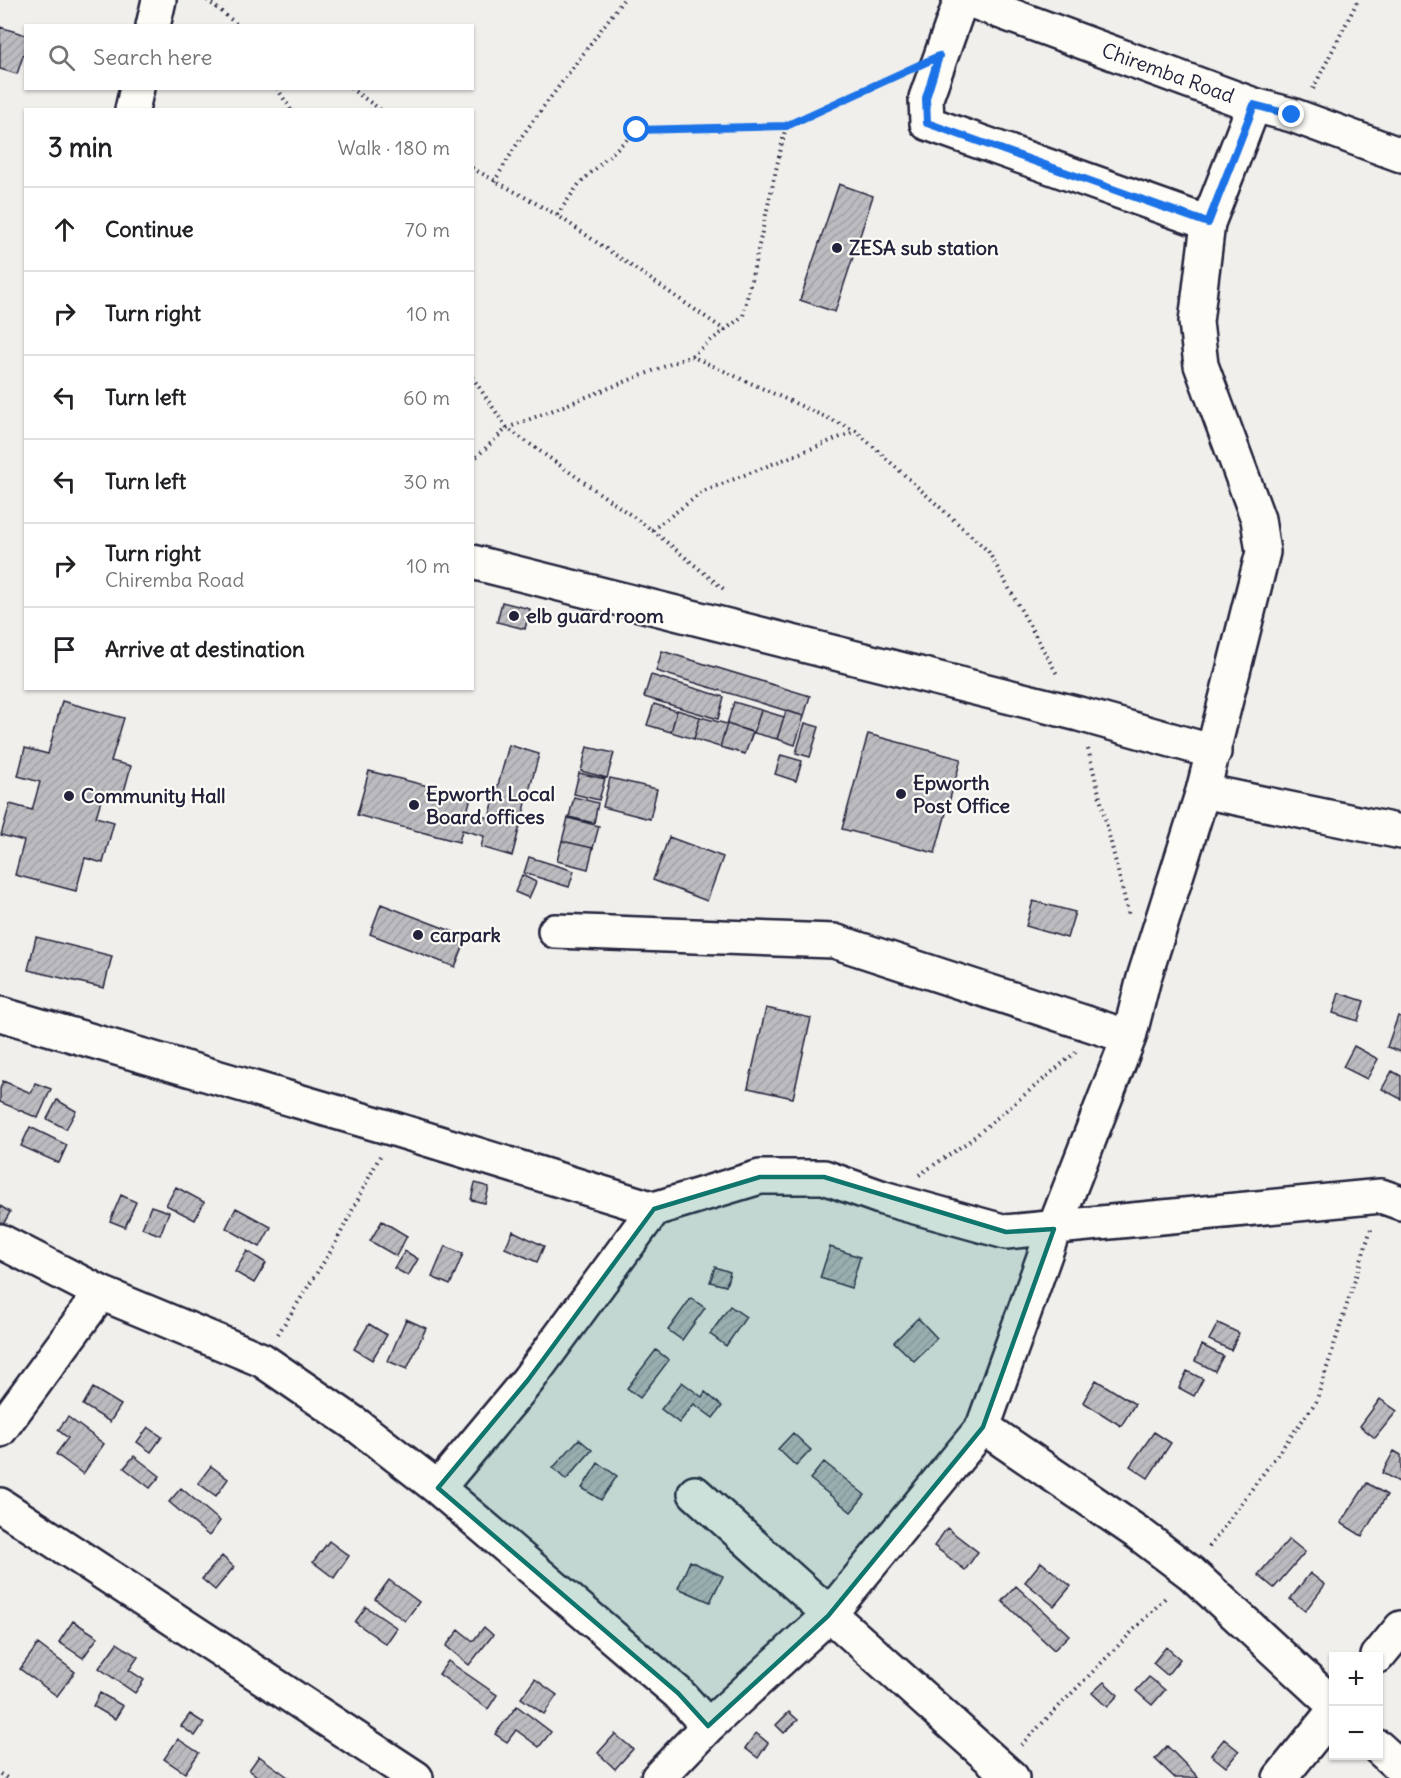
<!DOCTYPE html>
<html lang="en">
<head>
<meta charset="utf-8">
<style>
  :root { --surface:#fff; --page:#f2f2f2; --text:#202124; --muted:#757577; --line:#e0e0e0 }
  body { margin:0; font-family:Delius,sans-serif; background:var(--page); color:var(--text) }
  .controls { position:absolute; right:18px; bottom:18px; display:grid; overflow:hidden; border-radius:0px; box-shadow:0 2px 4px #0004 }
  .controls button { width:54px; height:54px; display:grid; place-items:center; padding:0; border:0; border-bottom:2px solid var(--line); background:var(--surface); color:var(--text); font:30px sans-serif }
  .stop { position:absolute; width:18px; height:18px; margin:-14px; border:4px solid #1a73e8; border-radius:50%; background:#fff }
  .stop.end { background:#1a73e8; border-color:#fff; box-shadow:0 2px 6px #0008 }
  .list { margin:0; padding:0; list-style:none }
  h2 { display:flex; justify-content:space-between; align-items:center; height:78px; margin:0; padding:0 24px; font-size:26px }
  h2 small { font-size:20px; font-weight:400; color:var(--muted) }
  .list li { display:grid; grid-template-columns:39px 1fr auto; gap:18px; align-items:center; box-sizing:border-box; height:84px; padding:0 24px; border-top:2px solid var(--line) }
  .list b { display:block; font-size:22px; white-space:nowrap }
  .list p { margin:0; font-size:20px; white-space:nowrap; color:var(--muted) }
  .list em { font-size:20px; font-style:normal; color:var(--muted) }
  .icon { flex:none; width:33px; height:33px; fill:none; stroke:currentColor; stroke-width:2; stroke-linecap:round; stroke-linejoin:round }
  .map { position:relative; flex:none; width:1401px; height:1778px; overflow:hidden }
  .search { position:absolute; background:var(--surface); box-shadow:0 2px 4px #0004; left:24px; top:24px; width:450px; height:66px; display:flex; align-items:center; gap:15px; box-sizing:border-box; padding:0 21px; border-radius:0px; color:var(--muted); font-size:22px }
  .panel { position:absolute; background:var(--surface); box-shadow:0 2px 4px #0004; left:24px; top:108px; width:450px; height:582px; border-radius:0px }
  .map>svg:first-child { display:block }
  .building { fill:url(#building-hatch); stroke:#22223b; stroke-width:1.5 }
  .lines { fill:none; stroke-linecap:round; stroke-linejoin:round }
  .minor-casing { stroke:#22223b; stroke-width:38 }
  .major-casing { stroke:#22223b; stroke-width:38 }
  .path { stroke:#22223b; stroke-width:4; stroke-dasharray:1.5 4.5; stroke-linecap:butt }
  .minor { stroke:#fdfcf7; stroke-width:33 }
  .major { stroke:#fdfcf7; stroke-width:33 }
  .route { stroke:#1a73e8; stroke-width:8 }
  .marked { fill:#0f766e; fill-opacity:0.2; stroke:#0f766e; stroke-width:4.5; stroke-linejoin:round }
  .poi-dot { fill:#22223b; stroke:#fdfcf7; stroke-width:2 }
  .labels { text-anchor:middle; stroke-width:4.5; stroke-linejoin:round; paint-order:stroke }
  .street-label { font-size:20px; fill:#22223b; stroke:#fdfcf7 }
  .poi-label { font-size:20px; font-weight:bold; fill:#22223b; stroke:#fdfcf7; text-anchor:start }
</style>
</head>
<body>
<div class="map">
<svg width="1401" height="1778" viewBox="0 0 1401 1778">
  <defs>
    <pattern id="building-hatch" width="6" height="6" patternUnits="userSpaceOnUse" patternTransform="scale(1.5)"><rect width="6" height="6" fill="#bcbcc0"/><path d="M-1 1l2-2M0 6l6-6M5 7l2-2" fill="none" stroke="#a1a1a6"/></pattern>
  </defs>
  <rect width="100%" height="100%" fill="#f0efec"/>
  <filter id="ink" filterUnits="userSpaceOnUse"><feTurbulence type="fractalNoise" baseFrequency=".0167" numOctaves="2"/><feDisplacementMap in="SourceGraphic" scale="12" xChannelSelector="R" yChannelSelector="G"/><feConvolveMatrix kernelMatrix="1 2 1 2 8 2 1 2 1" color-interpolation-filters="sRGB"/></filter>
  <g filter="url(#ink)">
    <path class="building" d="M0 27 26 35V47L17 74 0 69Z
      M839 184 873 196 835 312 800 300Z
      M502 602 530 609 525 629 497 622Z
      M662 651 810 696 804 716 656 671Z
      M651 675 724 697 718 719 644 697Z
      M62 701 124 718 111 761 131 766 122 799 103 793 96 817 114 822 103 863 85 858 76 891 15 875 24 841 1 835 10 804 32 810 40 782 18 776 25 748 48 754Z
      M734 702 761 710 754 733 727 724Z
      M654 704 677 711 671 732 647 725Z
      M677 710 700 717 694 739 671 732Z
      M761 710 784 717 777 739 754 733Z
      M786 711 804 716 795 745 777 739Z
      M700 717 727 724 720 747 694 739Z
      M805 723 819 727 810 757 796 753Z
      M727 724 753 732 745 754 720 747Z
      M868 734 961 759 935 853 842 829Z
      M509 745 539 754 512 856 481 847 484 836 462 830 459 842 357 815 369 771 471 797 467 812 489 818Z
      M587 747 614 753 607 778 581 771Z
      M781 755 802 761 796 781 775 774Z
      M579 773 605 779 599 800 574 794Z
      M610 778 657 789 650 819 603 807Z
      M574 797 598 803 594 823 569 817Z
      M568 818 599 826 593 848 562 841Z
      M669 837 723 857 707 901 653 880Z
      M562 841 593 848 588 869 557 861Z
      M529 857 574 871 569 887 524 873Z
      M522 875 536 882 529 898 515 892Z
      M1033 901 1075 912 1067 938 1026 926Z
      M381 904 467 937 455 967 370 934Z
      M36 937 112 956 104 988 28 970Z
      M1339 993 1364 1001 1358 1021 1333 1013Z
      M766 1008 811 1018 793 1098 748 1088Z
      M1398 1016 1401 1017V1052L1387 1047Z
      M1354 1046 1378 1059 1367 1079 1343 1067Z
      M1392 1071 1401 1076V1099L1382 1089Z
      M3 1081 31 1093 35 1083 51 1089 38 1118 0 1102V1089Z
      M57 1100 76 1111 66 1129 47 1119Z
      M30 1127 67 1145 59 1163 21 1146Z
      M475 1183 489 1187 485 1203 471 1200Z
      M176 1187 204 1202 195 1220 166 1205Z
      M121 1195 136 1202 125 1227 110 1221Z
      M0 1206 10 1212 0 1230Z
      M151 1206 169 1212 160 1235 142 1228Z
      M236 1208 271 1227 260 1247 226 1228Z
      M382 1221 407 1236 396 1256 370 1241Z
      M513 1231 544 1246 537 1262 505 1248Z
      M445 1246 463 1254 450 1285 432 1277Z
      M830 1247 860 1257 851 1288 820 1278Z
      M247 1251 266 1263 254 1283 235 1272Z
      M405 1251 418 1259 408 1276 394 1268Z
      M715 1267 730 1272 726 1286 710 1282Z
      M691 1298 705 1308 682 1340 668 1330Z
      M730 1306 746 1317 726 1346 710 1334Z
      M918 1318 937 1338 914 1361 894 1342Z
      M406 1319 426 1328 407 1369 388 1361Z
      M1218 1323 1239 1333 1231 1350 1209 1340Z
      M369 1324 387 1335 372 1360 354 1349Z
      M1202 1345 1223 1356 1215 1371 1195 1361Z
      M656 1350 669 1360 640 1398 627 1388Z
      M1187 1371 1203 1379 1194 1396 1179 1388Z
      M1096 1380 1135 1404 1121 1426 1083 1402Z
      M682 1382 702 1397 705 1392 722 1406 713 1418 694 1404 679 1423 661 1409Z
      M93 1388 121 1405 110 1422 83 1405Z
      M1380 1399 1397 1411 1375 1438 1360 1426Z
      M68 1417 104 1444 83 1474 56 1454 68 1438 58 1430Z
      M148 1427 162 1437 151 1452 137 1442Z
      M1154 1432 1171 1443 1148 1478 1130 1466Z
      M793 1433 811 1450 796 1466 778 1449Z
      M579 1439 592 1450 566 1480 553 1468Z
      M1394 1451 1401 1455V1483L1382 1473Z
      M134 1456 160 1476 150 1488 124 1468Z
      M824 1462 865 1495 851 1512 810 1479Z
      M598 1463 617 1476 601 1500 582 1488Z
      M211 1466 228 1479 216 1496 198 1483Z
      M1367 1483 1387 1495 1362 1536 1341 1523Z
      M181 1488 220 1521 209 1536 169 1502Z
      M947 1528 978 1552 965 1570 934 1546Z
      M1289 1539 1305 1552 1274 1588 1258 1575Z
      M329 1541 349 1556 334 1578 313 1562Z
      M222 1556 234 1567 215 1590 202 1579Z
      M690 1561 723 1576 710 1602 678 1588Z
      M1041 1562 1071 1586 1054 1606 1025 1582Z
      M1310 1573 1325 1585 1305 1611 1290 1599Z
      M389 1580 419 1602 405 1621 375 1599Z
      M1016 1586 1069 1635 1054 1650 1002 1601Z
      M366 1607 397 1628 386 1644 355 1622Z
      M73 1621 98 1637 83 1658 59 1642Z
      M484 1627 493 1635 469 1665 446 1646 459 1630 473 1641Z
      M117 1643 138 1657 129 1670 144 1680 135 1693 99 1668Z
      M38 1644 75 1672 57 1696 20 1669Z
      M1166 1647 1180 1659 1167 1675 1153 1663Z
      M448 1661 497 1695 488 1709 439 1674Z
      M1149 1677 1165 1690 1152 1705 1136 1691Z
      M535 1679 557 1695 544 1714 521 1698Z
      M1104 1682 1118 1695 1107 1707 1092 1693Z
      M100 1693 123 1706 115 1719 93 1706Z
      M517 1706 551 1732 539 1747 516 1730 507 1742 495 1734Z
      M789 1712 798 1720 784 1733 776 1725Z
      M190 1714 204 1723 195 1736 181 1726Z
      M756 1733 768 1743 758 1758 745 1748Z
      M615 1734 633 1749 615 1769 598 1753Z
      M178 1739 199 1753 185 1773 164 1759Z
      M1224 1739 1239 1751 1226 1767 1211 1755Z
      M1167 1746 1199 1778H1175L1155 1759Z
      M259 1756 288 1777 287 1778H260L249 1770Z"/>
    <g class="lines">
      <defs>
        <path id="minor" d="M961 0 926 98 927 123 1208 223
          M153 26 159 0
          M132 110 137 88
          M472 562 1079 714 1214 752
          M1203 791 1401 832
          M555 931 834 941 1129 1037
          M0 1014 394 1129 654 1209 760 1177H824L883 1198 1006 1232 1381 1196 1401 1203
          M0 1241 101 1293 262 1360 358 1426 438 1488 678 1693 708 1726
          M983 1427 1138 1533 1191 1573 1334 1705
          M0 1430 101 1293
          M438 1488 528 1380 654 1209
          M695 1493 1012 1778
          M0 1505 416 1778
          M1378 1656 1401 1628
          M1378 1747 1401 1768
          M658 1778 708 1726 828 1616 983 1427 1054 1229 1129 1037 1144 978 1203 791 1263 552 1258 519 1201 365 1196 322 1208 223 1254 105
          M1280 1778 1334 1711"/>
        <path id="major" d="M969 0 1254 105 1292 115 1401 155"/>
      </defs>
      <use href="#minor" class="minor-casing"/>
      <use href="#major" class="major-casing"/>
      <path class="path" d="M207 0 239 26
        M277 88 291 110
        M350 88 381 110
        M1313 89 1358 0
        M472 168 557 215 726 331
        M494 182 522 136 623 0
        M557 215 579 184 637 130 786 126 901 74
        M691 356 856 431 988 551 1058 676
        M472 377 507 428 652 530 726 591
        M472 461 507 428 691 356 743 316 786 126
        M652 530 704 491 856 431
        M1088 749 1129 916
        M919 1175 968 1142 1076 1052
        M278 1334 334 1246 380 1156
        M1209 1547 1316 1402 1371 1229
        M1021 1745 1167 1596
        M0 1774 7 1778"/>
      <use href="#minor" class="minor"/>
      <use href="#major" class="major"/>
    </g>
  </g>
  <g class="lines" filter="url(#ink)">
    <path class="route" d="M637 130 786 126 939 56 926 98 927 123 1208 223 1254 105 1292 115"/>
  </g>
  <path class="marked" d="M760 1177H824L1006 1232 1054 1229 983 1427 828 1616 708 1726 678 1693 438 1488 528 1380 654 1209Z"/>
  <g class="poi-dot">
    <circle cx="837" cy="248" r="6"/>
    <circle cx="514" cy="616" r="6"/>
    <circle cx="901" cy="794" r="6"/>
    <circle cx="69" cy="796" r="6"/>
    <circle cx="414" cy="805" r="6"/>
    <circle cx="418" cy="935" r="6"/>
  </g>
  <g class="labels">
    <g class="street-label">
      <text transform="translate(1168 73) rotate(20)" y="7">Chiremba Road</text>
    </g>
    <g class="poi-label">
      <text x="849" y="255">ZESA sub station</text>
      <text x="526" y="623">elb guard room</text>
      <text x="913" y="790">Epworth<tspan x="913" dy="23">Post Office</tspan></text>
      <text x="426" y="801">Epworth Local<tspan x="426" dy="23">Board offices</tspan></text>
      <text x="81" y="803">Community Hall</text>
      <text x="430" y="942">carpark</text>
    </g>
  </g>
</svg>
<div class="controls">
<button>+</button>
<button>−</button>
</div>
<div class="stop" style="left:637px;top:130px"></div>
<div class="stop end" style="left:1292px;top:115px"></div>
<div class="search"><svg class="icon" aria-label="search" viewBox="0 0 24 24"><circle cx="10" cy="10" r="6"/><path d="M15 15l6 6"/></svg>Search here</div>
<section class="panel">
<h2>3 min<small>Walk · 180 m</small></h2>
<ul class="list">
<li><svg class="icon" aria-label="ahead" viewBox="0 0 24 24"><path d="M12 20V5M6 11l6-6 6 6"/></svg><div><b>Continue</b></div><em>70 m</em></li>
<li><svg class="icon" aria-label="right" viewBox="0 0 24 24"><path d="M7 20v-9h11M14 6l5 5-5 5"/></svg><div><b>Turn right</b></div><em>10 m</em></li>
<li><svg class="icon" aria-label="left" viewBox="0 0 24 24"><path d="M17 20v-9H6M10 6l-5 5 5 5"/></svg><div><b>Turn left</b></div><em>60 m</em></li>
<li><svg class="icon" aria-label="left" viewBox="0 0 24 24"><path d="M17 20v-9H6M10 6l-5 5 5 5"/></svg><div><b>Turn left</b></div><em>30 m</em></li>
<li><svg class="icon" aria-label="right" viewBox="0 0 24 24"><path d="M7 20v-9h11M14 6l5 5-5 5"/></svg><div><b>Turn right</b><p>Chiremba Road</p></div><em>10 m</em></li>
<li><svg class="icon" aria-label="arrive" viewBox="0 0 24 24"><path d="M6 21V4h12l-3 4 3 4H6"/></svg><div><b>Arrive at destination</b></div></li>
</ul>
</section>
</div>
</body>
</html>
